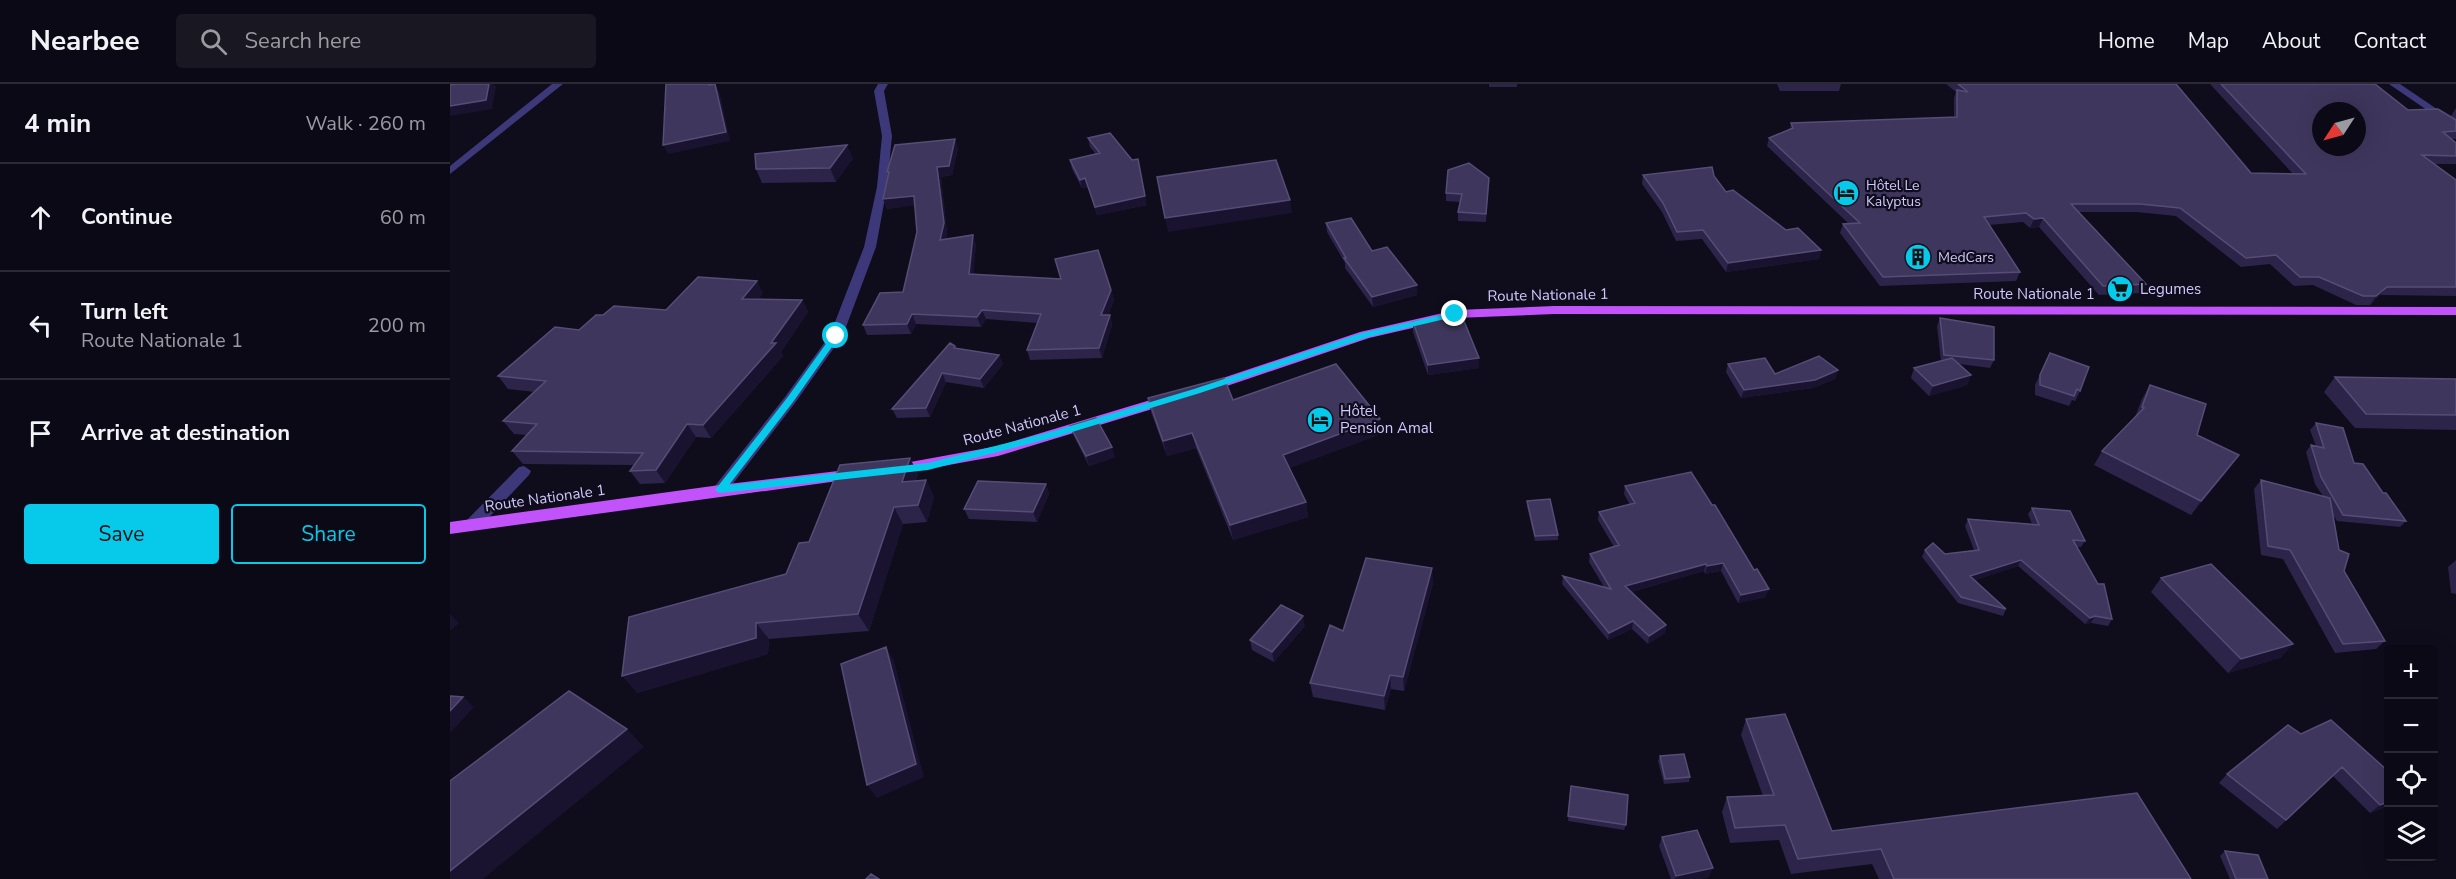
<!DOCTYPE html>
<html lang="en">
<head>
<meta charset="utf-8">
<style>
  :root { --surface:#0b0915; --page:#191722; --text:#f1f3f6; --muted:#9a9aa0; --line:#2b2a34; --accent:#07caea }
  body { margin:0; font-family:"Nunito Sans",sans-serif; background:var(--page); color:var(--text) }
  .controls { position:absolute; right:18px; bottom:18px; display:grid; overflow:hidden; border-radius:6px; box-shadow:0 6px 24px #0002 }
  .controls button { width:54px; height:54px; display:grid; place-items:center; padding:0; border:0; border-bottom:2px solid var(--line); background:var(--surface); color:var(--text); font:30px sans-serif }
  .compass { position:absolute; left:1862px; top:18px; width:54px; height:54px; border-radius:50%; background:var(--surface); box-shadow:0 6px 24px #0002; rotate:234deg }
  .stop { position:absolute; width:18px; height:18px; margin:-14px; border:4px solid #07caea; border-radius:50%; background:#fff }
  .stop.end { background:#07caea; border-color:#fff; box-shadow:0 2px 6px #0008 }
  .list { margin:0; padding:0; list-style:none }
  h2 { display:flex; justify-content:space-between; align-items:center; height:78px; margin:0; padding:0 24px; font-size:26px }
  h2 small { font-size:20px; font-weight:400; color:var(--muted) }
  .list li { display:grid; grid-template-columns:39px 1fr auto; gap:18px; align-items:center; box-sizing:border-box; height:108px; padding:0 24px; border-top:2px solid var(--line) }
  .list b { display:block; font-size:22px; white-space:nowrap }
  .list p { margin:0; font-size:20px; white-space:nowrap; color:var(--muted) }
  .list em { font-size:20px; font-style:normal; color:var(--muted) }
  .actions { display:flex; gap:12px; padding:18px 24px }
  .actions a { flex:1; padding:14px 0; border:2px solid var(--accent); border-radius:6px; text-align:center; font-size:21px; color:var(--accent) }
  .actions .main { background:var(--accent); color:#111 }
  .icon { flex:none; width:33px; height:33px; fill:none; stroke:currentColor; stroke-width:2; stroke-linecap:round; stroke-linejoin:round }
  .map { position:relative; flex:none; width:2006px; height:795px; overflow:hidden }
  header { display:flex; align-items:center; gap:36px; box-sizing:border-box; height:84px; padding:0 30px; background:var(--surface); border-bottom:2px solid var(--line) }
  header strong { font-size:28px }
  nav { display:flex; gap:33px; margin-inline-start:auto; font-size:21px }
  .search { width:420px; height:54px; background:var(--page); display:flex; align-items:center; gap:15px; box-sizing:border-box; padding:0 21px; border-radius:6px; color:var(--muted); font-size:22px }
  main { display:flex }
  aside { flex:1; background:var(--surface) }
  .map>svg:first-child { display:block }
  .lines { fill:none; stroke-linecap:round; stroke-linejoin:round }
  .minor { fill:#3d3879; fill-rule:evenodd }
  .major { fill:#c252fa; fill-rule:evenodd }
  .wall { fill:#2d244a }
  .shaded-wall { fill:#1a132f }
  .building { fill:#3f365d; stroke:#564d76; stroke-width:1.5; fill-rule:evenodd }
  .route { fill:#07caea }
  .labels { text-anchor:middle; stroke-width:4.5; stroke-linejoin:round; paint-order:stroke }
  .far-poi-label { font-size:14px; fill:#d0c8fd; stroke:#0f0c1c; text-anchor:start }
  .poi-label { font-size:15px; fill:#d0c8fd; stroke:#0f0c1c; text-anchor:start }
  .street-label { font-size:15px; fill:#d0c8fd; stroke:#0f0c1c }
</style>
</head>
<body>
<header>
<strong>Nearbee</strong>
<div class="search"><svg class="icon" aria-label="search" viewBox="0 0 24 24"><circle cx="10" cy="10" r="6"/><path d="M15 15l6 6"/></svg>Search here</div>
<nav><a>Home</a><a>Map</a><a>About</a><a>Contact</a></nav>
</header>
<main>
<aside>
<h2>4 min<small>Walk · 260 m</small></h2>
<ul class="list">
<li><svg class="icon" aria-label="ahead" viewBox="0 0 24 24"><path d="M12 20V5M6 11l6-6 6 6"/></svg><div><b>Continue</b></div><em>60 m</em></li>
<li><svg class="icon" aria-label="left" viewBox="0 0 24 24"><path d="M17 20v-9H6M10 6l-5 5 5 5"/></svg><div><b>Turn left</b><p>Route Nationale 1</p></div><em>200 m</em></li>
<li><svg class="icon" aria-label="arrive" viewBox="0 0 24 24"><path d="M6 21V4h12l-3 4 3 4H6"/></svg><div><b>Arrive at destination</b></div></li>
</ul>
<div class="actions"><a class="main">Save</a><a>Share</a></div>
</aside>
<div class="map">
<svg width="2006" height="795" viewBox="0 0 2006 795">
  <rect width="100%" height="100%" fill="#0f0c1c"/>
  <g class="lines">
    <path class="minor" d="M102 0H113L0 90V82Z
      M428 0H438L434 7 442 52 437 103 426 163 393 251 345 319 275 410H265L262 406 265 402 335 313 380 251 414 163 427 103 432 52 424 7Z
      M1939 0H1950L2006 38V46Z
      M74 382 81 387 79 391 28 445H16L14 441 16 437 69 383Z"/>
    <path class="major" d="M1104 222 2006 223V231L1104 230 1006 234 919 254 762 307H752L750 304 752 301 910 248 1006 226Z
      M717 311 724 316 722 319 548 372 444 391 437 386 444 381 548 362Z
      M405 385 412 390 410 394 0 450V438L270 401Z"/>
  </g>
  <path class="wall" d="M1039 0H1067V3H1039Z
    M1327 0H1391L1389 7H1330Z
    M1496 0H1726L1801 89 1843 90 1760 0H1925L1958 26 2006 47V55H2002L2006 59V80H1984L2006 96V212L1930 211 1920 221H1906L1863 201 1844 202 1820 180 1791 183 1726 132 1686 128H1629L1696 200 1692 209 1649 211 1589 143 1580 144 1573 138 1539 141 1570 188 1566 197 1430 202 1390 149 1393 140H1399L1317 62 1319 54 1340 46 1341 39 1504 33V14L1506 8Z
    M2006 24V36L2001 32Z
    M638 54 697 121 647 131 638 103 632 104 622 85 620 76 646 70 640 63Z
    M508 64 502 91 491 93 497 149 496 155 523 151 526 161 523 191 661 206 664 216 658 231H660L662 241 652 274 580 276 577 266 587 239 536 235 531 243 466 240 461 250 417 251 413 241 453 208 467 148 465 121 437 125 433 115 438 91 437 88Z
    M403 74 386 98 312 99 306 85Z
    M1193 91 1276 108 1336 146 1371 166 1369 175 1276 188 1252 155 1226 157 1212 128 1192 100Z
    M1039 94 1036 138 1008 137V128L1010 118 996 117V109Z
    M876 139 922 167 967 201V211L923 223 895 184V179L877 148Z
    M313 209 308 215 352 216 358 228 331 268 333 272 261 354 246 353 215 399 190 400 180 387 184 381 73 380 62 367 77 351 64 350 53 337 85 308 58 305 48 292 153 231 216 226Z
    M1490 234 1544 276 1540 284 1509 280 1521 291 1517 301 1479 312 1461 294 1464 284 1491 277 1487 242Z
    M963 238 1029 284 978 291 963 248Z
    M505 262 506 264 549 271 553 280 534 304 496 298 480 333 447 334 442 325Z
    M1600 269 1630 307 1625 317 1622 316 1619 322 1585 311V301Z
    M1278 280 1325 290 1388 286 1385 295 1363 304 1291 314 1276 288Z
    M1885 293 2006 295V346L1905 344 1874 308Z
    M1700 301 1747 351 1789 371 1779 385 1741 431 1644 381 1652 367 1685 333 1692 315Z
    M698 314 783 316 931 350 839 384 856 418 858 433 783 456 746 364 717 372 701 328Z
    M1866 339 1933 409 1956 437 1950 443 1887 437 1882 429 1889 466 1894 487 1935 557 1926 565 1885 569 1833 475 1811 471 1804 405 1811 396 1873 412 1865 400 1856 368 1861 361 1866 362 1860 346Z
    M620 342 665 373 639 382 624 352Z
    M460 374 468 391 466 397 476 396 484 413 477 438 453 440 419 547 319 555 318 570 187 609 336 490 359 458Z
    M596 400 599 410 587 438 519 435 514 425Z
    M1175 402 1316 513 1288 519 1271 487 1255 490 1254 487 1181 508 1216 541 1215 549 1198 560 1182 545 1158 556 1112 500 1113 492 1154 503 1139 478 1140 470 1164 463 1148 436 1149 428 1180 421 1174 410Z
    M1077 417 1108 451V456L1085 457 1077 422Z
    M1582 424 1635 457 1631 463H1627L1662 535 1658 542 1641 539 1635 540 1568 482 1525 496 1556 525 1553 532 1508 519 1472 473 1475 466 1495 470 1524 466 1515 442 1518 435 1582 440 1578 430Z
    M2006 476V510L2001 509 1998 483Z
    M1711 494 1843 560 1830 574 1778 589 1701 508Z
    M983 499 954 607 941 605 935 626 863 613 860 599 893 547Z
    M855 542 824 578 802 566 800 556Z
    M1296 635 1382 747 1741 795H1429L1422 780 1341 790 1329 756 1280 759 1272 728 1277 713 1313 712 1291 651Z
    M1851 650 1938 687V722L1920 729 1883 692 1827 745 1769 699 1777 690Z
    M1210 672 1240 693 1239 698 1214 700 1208 677Z
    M1120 707 1176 741 1174 746 1118 737Z
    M1212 753 1259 793 1249 795H1221L1209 762Z
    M1775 767 1818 795H1780L1770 772Z"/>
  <path class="shaded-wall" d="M39 0H44L46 3 42 25 0 32V22Z
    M265 0 270 9 280 57 218 70 213 61Z
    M505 55 508 64 502 91 491 93 497 149 494 166 490 156 487 83Z
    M397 61 403 74 386 98 380 84Z
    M688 75 697 121 647 131 645 123Z
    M635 94 638 103 632 104 630 96Z
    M464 112 468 121 437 125 433 115Z
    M840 116 842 129 718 148 715 134Z
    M1593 134 1589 143 1580 144 1584 135Z
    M523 151 526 161 523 200 519 190Z
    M1371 166 1369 175 1276 188 1278 179Z
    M307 197 313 209 299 228 292 215Z
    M967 201V211L923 223 922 213Z
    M1937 203 1930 211 1920 221 1926 212Z
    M661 206 664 216 654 241 651 231Z
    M352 216 358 228 331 268 333 272 261 354 253 341 321 259Z
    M532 226 536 235 531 243 527 233Z
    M462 230 466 240 461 250 457 240Z
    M660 231 662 241 652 274 649 264Z
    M549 271 553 280 534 304 530 295Z
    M1029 274V284L978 291V281Z
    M1388 286 1385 295 1363 304 1291 314 1294 306Z
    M492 289 496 298 480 333 476 324Z
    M1521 291 1517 301 1479 312 1483 302Z
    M930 335 931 350 835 386 833 371Z
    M237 340 246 353 215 399 206 386Z
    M742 349 746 364 717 372 713 357Z
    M662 363 665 373 639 382 636 372Z
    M1789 371 1779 385 1741 431 1751 417Z
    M460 374 468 391 460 415 452 398Z
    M476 396 484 413 477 438 468 421Z
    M596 400 599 410 587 438 583 428Z
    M856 418 858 433 783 456 780 441Z
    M444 423 453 440 419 547 408 530Z
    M1571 476 1568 482 1517 499 1520 492Z
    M1273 479 1271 487 1255 490 1257 482Z
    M1256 480 1254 487 1173 510 1175 502Z
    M982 484 983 499 954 607 953 593Z
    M1319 505 1316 513 1288 519 1291 511Z
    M0 530 9 539 0 547Z
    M853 532 855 542 824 578 822 568Z
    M1645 532 1641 539 1635 540 1640 534Z
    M1183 537 1182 545 1158 556 1159 549Z
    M306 539 319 555 318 570 187 609 172 592Z
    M1216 541 1215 549 1198 560 1199 552Z
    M1843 560 1830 574 1778 589 1791 575Z
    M436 563 444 577 474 693 427 714 417 701Z
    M940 591 941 605 935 626 934 612Z
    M13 613 24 623 0 649V627Z
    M177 645 194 663 33 795H0V787Z
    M1938 718V722L1920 729 1930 721Z
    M1263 784 1259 793 1249 795H1225L1226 792Z"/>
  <path class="building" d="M6 0H39L36 16 0 22V1Z
    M216 0H259V1L265 0 276 48 213 61Z
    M1508 0H1726L1801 89 1856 90 1771 0H1925L1958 26 1988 25 2006 36V47L1993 48 2006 59V72L1972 71 2006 96V203H1937L1926 212H1913L1869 193H1850L1826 171 1796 174 1730 124 1690 120H1621L1696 200 1653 202 1593 134 1584 135 1576 129 1534 133 1570 188 1433 193 1393 140 1410 139 1319 54 1343 44 1341 39 1507 33V6L1518 8ZM1871 27H1907V63H1871Z
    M660 49 682 76 688 75 695 112 645 123 635 94 630 96 620 76 650 69 638 54Z
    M505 55 499 82 487 83 494 139 490 156 523 151 519 190 611 195 605 175 648 166 661 206 651 231H660L649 264 577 266 591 230 532 226 527 233 462 230 457 240 413 241 430 209 453 208 467 148 464 112 433 115 439 88H437L445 61Z
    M397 61 380 84 306 85 305 70Z
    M826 76 840 116 715 134 707 93Z
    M1019 79 1039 94 1036 130 1008 128 1012 110 996 109 998 86Z
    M1262 83 1264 92 1276 108 1283 106 1336 146 1348 144 1371 166 1278 179 1253 146 1227 148 1213 119 1193 91Z
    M901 134 922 167 937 163 967 201 922 213 894 174H896L876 139Z
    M248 193 307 197 292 215 352 216 321 259H326L253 341 237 340 206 386 180 387 193 369 62 367 87 340 53 337 96 297 48 292 105 243 129 246 146 231H153L164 222 216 226Z
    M1012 232 1029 274 978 281 963 238Z
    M1490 234 1544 243V276L1494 271Z
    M500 259 505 262 504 264 549 271 530 295 492 289 476 324 442 325Z
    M1600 269 1639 283 1630 307 1627 305 1624 312 1590 301V291Z
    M1369 272 1388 286 1365 296 1294 306 1278 280 1315 274 1325 290Z
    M1502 274 1521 291 1483 302 1464 284Z
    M886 280 930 335 833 371 856 418 780 441 742 349 713 357 698 314 774 294 783 316Z
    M1885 293 2006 295V331L1916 330Z
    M1700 301 1756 320 1747 351 1789 371 1751 417 1652 367 1694 324 1692 323Z
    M646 334 662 363 636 372 620 342Z
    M1866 339 1893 344 1904 379 1913 380 1933 409H1936L1956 437 1893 431 1871 393 1861 361 1874 364Z
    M460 374 452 398 476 396 468 421 444 423 408 530 306 539V554L172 592 179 533 336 490 349 459 359 458 390 381Z
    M1241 388 1262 421H1265L1304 486 1307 485 1319 505 1291 511 1273 479 1257 482 1256 480 1175 502 1216 541 1199 552 1183 537 1159 549 1113 492 1161 505 1140 470 1169 461 1149 428 1185 419 1175 402Z
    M1811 396 1880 414 1889 466 1899 470 1894 487 1935 557 1893 560 1840 466 1818 462Z
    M528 397 596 400 583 428 514 425Z
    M1100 415 1108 451 1085 452 1077 417Z
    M1582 424 1620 427 1635 457 1623 456 1648 500H1654L1662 535 1645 532 1640 534 1571 476 1520 492 1556 525 1511 513 1475 466 1483 459 1495 470 1529 466 1518 435 1589 441Z
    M916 474 982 484 953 593 940 591 934 612 860 599 880 541 893 547Z
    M1761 480 1843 560 1791 575 1711 494Z
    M831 521 853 532 822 568 800 556Z
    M436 563 466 680 417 701 391 580Z
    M119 607 177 645 0 787V697Z
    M0 612 13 613 0 627Z
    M1335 630 1382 747 1687 709 1741 795H1444L1431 765 1348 775 1335 741 1285 744 1277 713 1324 711 1296 635Z
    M1881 636 1938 687V718L1930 721 1892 683 1836 736 1777 690 1838 641 1851 650Z
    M1234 670 1240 693 1215 695 1210 672Z
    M1121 702 1178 711 1176 741 1118 732Z
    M1247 746 1263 784 1226 792 1212 753Z
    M1775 767 1808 771 1818 795H1786Z
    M421 790 429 795H416Z"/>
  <path class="route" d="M1005 228 1010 230 1008 232 918 253 750 309 609 352 478 386 270 409 265 406 337 314 383 250H389V253L343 318 279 401 478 379 604 347 744 305 912 249Z"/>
  <defs>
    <symbol id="hotel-disc" viewBox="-11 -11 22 22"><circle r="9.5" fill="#07caea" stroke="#0f0c1c"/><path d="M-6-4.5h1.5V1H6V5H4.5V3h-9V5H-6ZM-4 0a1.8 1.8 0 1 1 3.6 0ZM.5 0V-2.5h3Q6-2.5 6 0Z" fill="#111"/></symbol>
    <symbol id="building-disc" viewBox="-11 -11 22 22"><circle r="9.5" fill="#07caea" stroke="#0f0c1c"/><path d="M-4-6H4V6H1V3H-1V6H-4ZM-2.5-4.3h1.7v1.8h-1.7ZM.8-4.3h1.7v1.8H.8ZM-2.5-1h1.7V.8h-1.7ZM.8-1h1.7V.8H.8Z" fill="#111"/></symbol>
    <symbol id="supermarket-disc" viewBox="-11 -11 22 22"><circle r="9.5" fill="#07caea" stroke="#0f0c1c"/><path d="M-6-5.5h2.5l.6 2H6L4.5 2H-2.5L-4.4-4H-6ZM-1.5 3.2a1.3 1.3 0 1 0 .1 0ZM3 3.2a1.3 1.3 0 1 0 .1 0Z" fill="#111"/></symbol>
  </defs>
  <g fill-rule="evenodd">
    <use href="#hotel-disc" x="1381" y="94" width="30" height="30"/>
    <use href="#building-disc" x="1453" y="158" width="30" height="30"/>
    <use href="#supermarket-disc" x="1655" y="190" width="30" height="30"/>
    <use href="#hotel-disc" x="855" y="321" width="30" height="30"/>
  </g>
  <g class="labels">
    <g class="far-poi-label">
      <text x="1416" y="106">Hôtel Le<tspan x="1416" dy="16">Kalyptus</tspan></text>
      <text x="1488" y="178">MedCars</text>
    </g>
    <g class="poi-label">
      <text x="1690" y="210">Legumes</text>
      <text x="890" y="332">Hôtel<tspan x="890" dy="17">Pension Amal</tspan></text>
    </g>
    <g class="street-label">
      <text x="1584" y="215">Route Nationale 1</text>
      <text transform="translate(1098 211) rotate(-1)" y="5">Route Nationale 1</text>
      <text transform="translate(572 341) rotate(-15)" y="5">Route Nationale 1</text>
      <text transform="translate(95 414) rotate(-8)" y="5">Route Nationale 1</text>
    </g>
  </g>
</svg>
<div class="controls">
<button>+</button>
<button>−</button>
<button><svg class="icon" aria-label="locate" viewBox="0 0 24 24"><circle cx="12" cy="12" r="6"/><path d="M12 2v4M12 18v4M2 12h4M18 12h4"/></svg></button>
<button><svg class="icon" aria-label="layers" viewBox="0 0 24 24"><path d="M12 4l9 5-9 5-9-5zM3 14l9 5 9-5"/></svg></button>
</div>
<svg class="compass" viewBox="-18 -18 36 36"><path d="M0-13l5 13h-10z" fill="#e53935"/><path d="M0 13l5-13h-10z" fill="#9a9aa0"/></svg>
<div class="stop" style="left:386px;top:252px"></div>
<div class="stop end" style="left:1005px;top:230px"></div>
</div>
</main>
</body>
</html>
